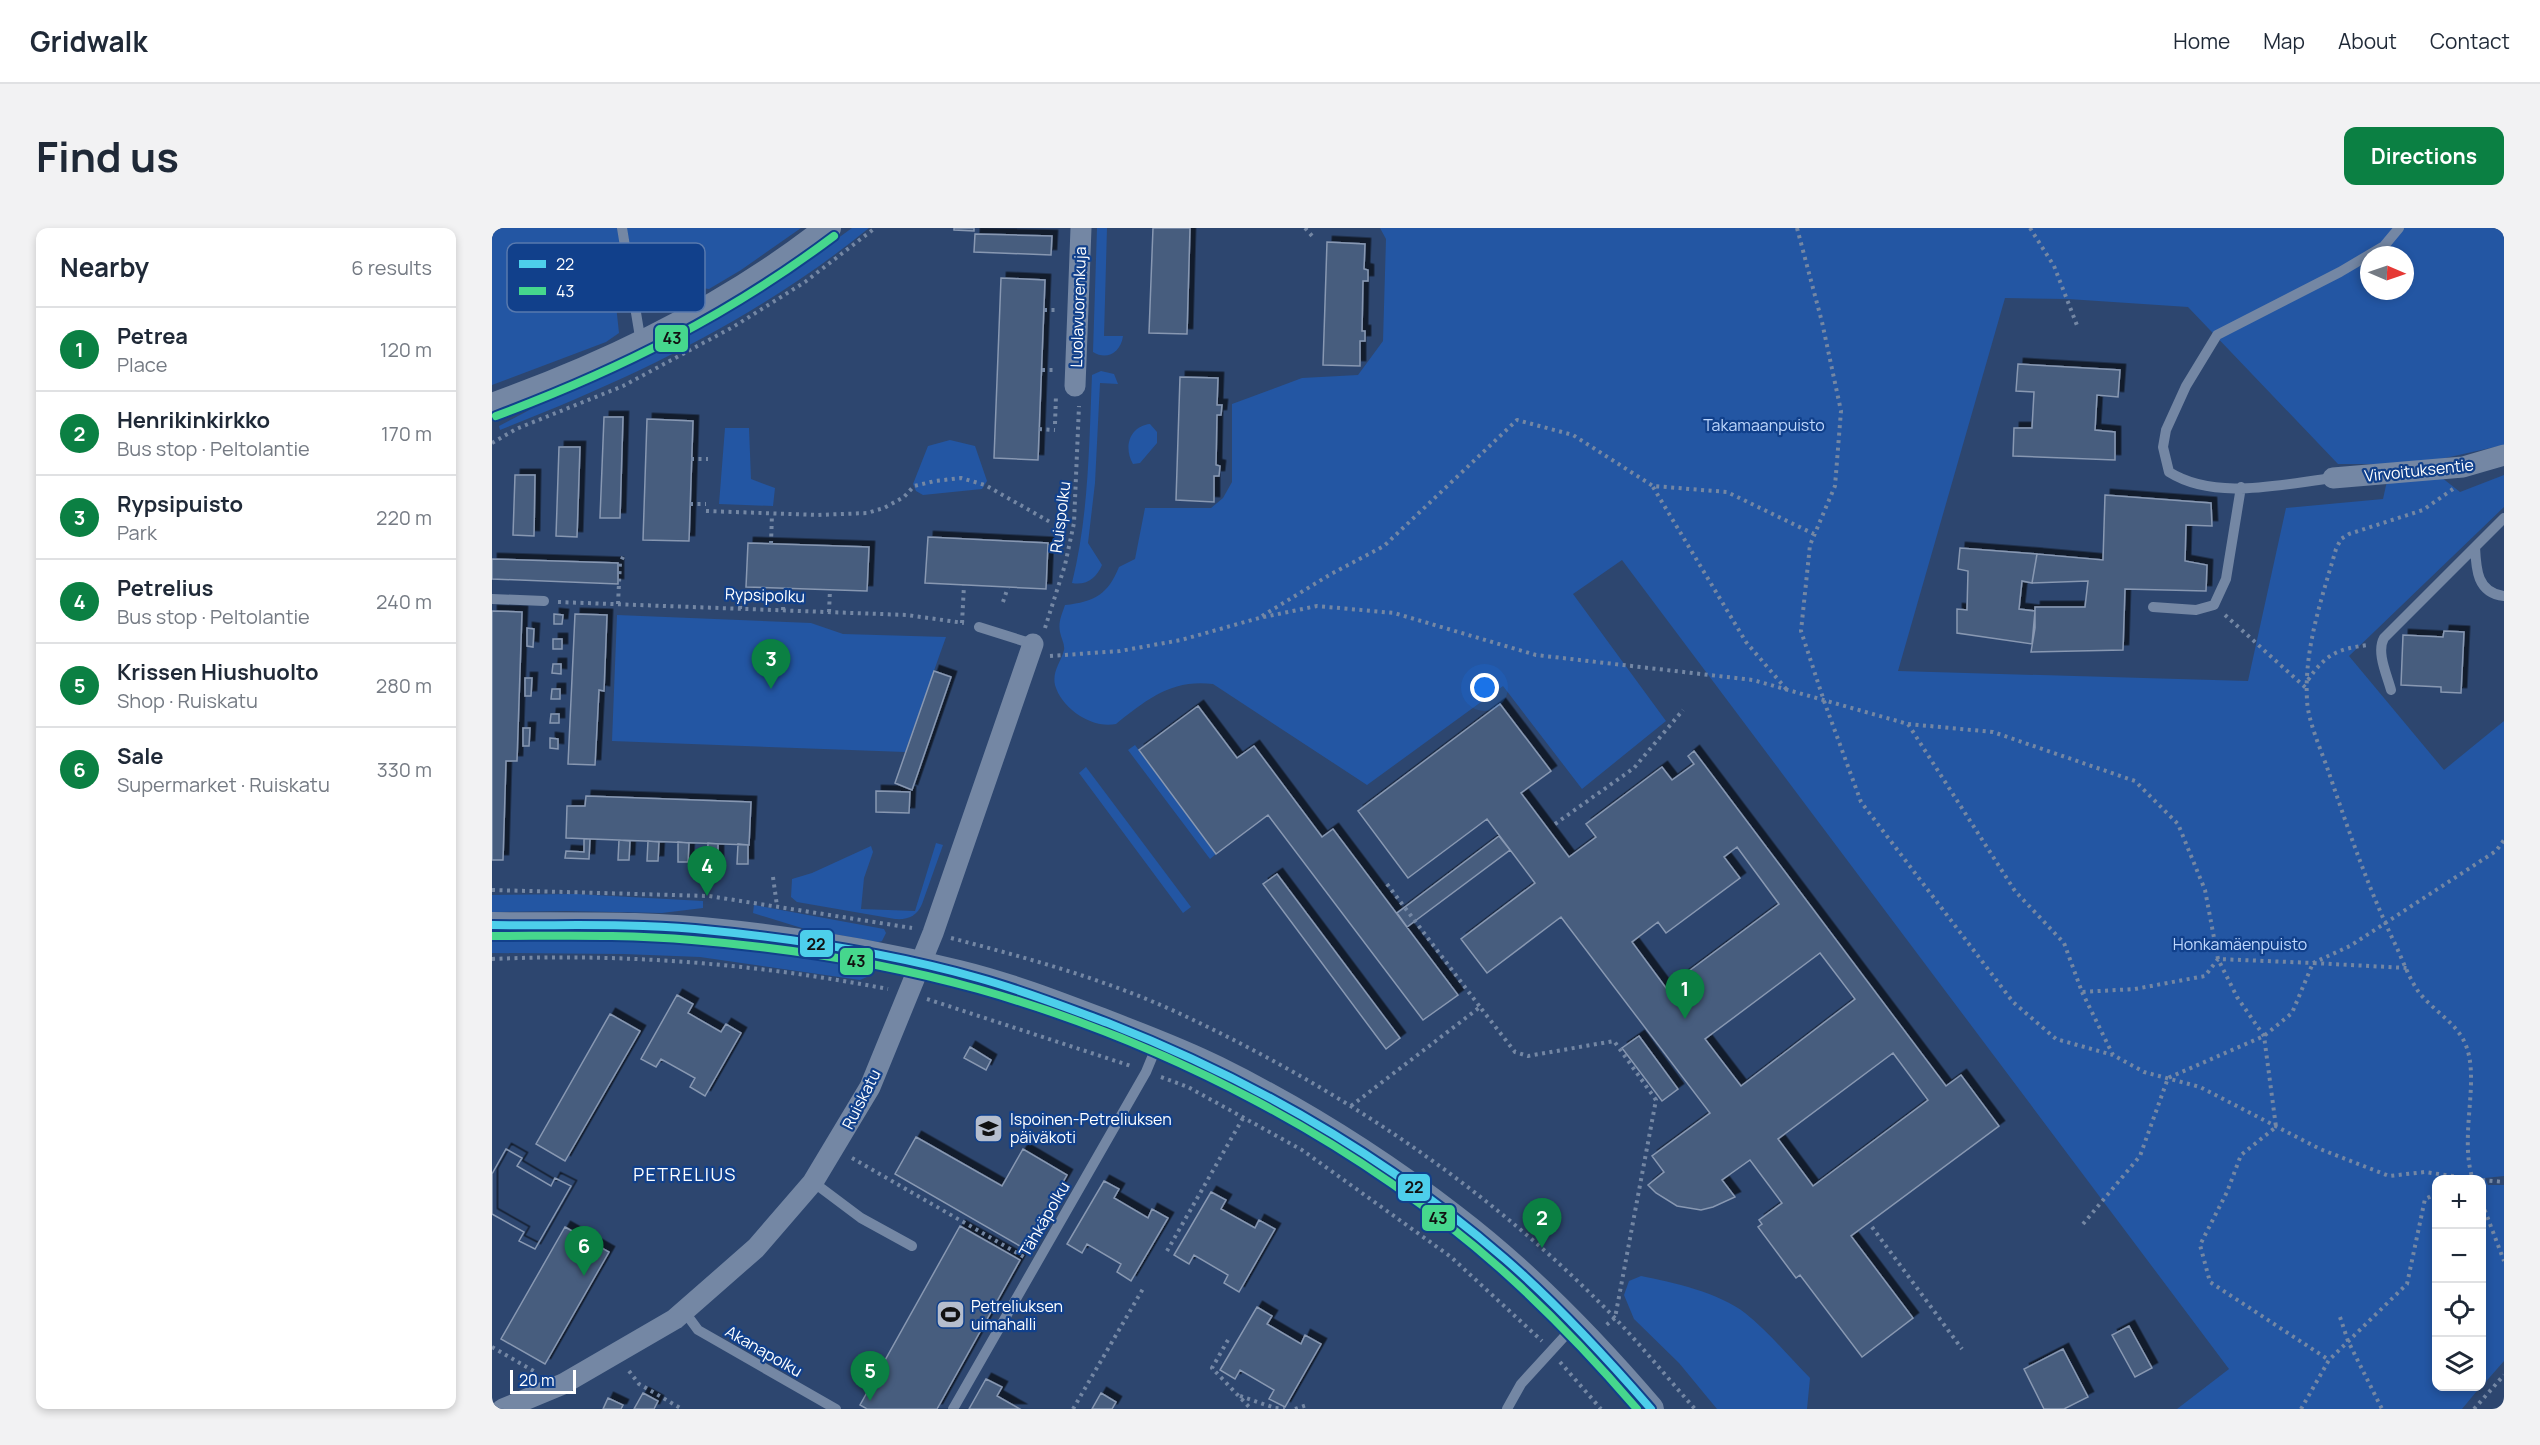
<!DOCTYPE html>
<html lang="en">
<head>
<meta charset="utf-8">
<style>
  :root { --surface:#fff; --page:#f2f2f3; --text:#1f2937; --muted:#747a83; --line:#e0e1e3; --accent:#0b8043 }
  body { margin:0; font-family:Manrope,sans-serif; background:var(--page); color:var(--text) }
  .controls { position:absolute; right:18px; bottom:18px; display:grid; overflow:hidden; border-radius:12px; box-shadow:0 3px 9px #0003 }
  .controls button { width:54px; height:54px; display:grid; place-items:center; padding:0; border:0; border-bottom:2px solid var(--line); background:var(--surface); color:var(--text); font:30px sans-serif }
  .compass { position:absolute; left:1868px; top:18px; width:54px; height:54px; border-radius:50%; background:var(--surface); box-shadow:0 3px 9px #0003; rotate:92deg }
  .scale { position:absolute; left:18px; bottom:15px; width:66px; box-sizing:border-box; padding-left:6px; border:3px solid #fff; border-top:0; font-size:16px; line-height:21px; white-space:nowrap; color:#fff; -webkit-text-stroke:4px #11408b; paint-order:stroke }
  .you { position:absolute; left:993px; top:460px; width:21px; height:21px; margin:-15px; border:4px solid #fff; border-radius:50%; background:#1a73e8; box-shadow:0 0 0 9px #1a73e833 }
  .badge { display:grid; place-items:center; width:39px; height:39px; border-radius:50%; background:var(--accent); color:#fff; font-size:20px; font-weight:700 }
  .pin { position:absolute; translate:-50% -50px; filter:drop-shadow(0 2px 3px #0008) }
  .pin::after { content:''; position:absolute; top:32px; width:21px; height:18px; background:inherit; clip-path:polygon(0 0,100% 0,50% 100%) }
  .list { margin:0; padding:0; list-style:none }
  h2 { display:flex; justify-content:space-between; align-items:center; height:78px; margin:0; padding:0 24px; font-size:26px }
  h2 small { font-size:20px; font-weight:400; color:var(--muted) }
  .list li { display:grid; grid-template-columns:39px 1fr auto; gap:18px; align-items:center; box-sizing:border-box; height:84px; padding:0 24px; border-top:2px solid var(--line) }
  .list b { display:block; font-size:22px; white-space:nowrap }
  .list p { margin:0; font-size:20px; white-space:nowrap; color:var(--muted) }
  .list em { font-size:20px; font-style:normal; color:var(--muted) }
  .icon { flex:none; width:33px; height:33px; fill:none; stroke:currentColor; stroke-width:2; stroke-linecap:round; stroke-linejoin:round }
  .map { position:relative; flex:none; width:2012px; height:1181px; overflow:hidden; border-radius:12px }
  header { display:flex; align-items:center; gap:36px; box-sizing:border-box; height:84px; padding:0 30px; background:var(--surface); border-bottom:2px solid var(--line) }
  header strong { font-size:28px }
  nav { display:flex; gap:33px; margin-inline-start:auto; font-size:21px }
  .intro { display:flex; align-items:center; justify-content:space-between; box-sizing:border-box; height:144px; padding:0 36px }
  h1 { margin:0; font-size:42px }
  .button { padding:15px 27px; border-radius:12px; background:var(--accent); color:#fff; font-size:21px; font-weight:700 }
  main { display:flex; gap:36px; padding:0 36px }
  aside { flex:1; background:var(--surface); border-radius:12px; box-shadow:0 3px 9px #0003 }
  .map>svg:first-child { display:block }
  .green { fill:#2356a3; fill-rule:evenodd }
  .building { fill:#475d7e; stroke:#8898b2; stroke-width:1.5; fill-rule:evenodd; filter:url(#shadow) }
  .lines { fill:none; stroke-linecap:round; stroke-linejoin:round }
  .path { stroke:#7487a4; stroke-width:4; stroke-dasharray:3 4.5; stroke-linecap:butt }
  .service { stroke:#7487a4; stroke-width:10 }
  .minor { stroke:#7487a4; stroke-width:21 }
  .tertiary { stroke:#7487a4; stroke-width:26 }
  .bus-1-casing { stroke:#11408b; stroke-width:12 }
  .bus-2-casing { stroke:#11408b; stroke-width:12 }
  .bus-1 { stroke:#4dcfeb; stroke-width:8 }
  .bus-2 { stroke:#46d78d; stroke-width:8 }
  .labels { text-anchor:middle; stroke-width:4.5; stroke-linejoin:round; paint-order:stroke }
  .street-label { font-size:16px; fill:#fff; stroke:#11408b }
  .park-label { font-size:16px; fill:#bed7fd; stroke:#11408b }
  .poi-label { font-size:16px; fill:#fff; stroke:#11408b; text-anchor:start }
  .neighbourhood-label { font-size:18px; letter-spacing:1.5px; fill:#fff; stroke:#11408b }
  .key { fill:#11408b; stroke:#5879ae; stroke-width:1.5 }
  .key-label { font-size:16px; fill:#fff }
  .line-badge { stroke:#11408b; stroke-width:2 }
  .pale-badge-label { font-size:16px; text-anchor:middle; font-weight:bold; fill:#111 }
</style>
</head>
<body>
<header>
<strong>Gridwalk</strong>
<nav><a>Home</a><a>Map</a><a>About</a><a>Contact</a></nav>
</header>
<div class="intro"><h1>Find us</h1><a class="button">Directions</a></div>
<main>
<aside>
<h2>Nearby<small>6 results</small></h2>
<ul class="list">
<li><span class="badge">1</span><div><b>Petrea</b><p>Place</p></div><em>120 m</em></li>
<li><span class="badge">2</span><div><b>Henrikinkirkko</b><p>Bus stop · Peltolantie</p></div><em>170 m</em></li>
<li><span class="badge">3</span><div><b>Rypsipuisto</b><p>Park</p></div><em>220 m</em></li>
<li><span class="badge">4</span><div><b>Petrelius</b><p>Bus stop · Peltolantie</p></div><em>240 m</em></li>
<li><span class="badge">5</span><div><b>Krissen Hiushuolto</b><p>Shop · Ruiskatu</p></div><em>280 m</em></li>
<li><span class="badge">6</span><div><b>Sale</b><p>Supermarket · Ruiskatu</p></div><em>330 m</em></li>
</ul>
</aside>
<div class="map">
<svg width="2012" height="1181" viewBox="0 0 2012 1181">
  <defs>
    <filter id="shadow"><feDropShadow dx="5.5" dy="-5.5" stdDeviation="0" flood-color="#0009"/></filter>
  </defs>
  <rect width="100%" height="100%" fill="#2d466f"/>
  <path class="green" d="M0 0H309L249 42 217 61 202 59 191 41 124 77 127 105 114 114 0 157Z
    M360 0H377C265 91 141 150 8 202L7 198 62 169 137 137 212 98 287 53Z
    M605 0H615L612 108H631C629 124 615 133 601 124Z
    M888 0H2012V217L1926 236H1846L1696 79 1576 71 1513 70 1406 443 1756 453 1794 280 1891 271 1895 253 1949 249 1968 264 2012 247V279L1857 428 1952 542 2012 493V948L1993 950 1996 957H2012V1133L1990 1158V952H1944V1158H1989L1970 1181H1685L1737 1141 1130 332 1081 366 1174 493 1090 561 1011 458 875 557 721 456C680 451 655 471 624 496 600 501 570 481 563 457 560 443 569 434 572 422 573 416 569 410 568 404 566 394 570 386 573 377 603 374 616 366 627 339L643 331 653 280H719L731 270 740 254V176L810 150 866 147 891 113 894 11ZM1877 27H1913V63H1877Z
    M609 143 622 146 626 156 608 155 603 255 596 315 610 337C605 349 595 358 580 355 597 286 597 217 600 147Z
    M658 196 665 204V215L648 235 641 236C631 219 638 198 658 196Z
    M233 200H257L259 251 283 260 281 278 227 276Z
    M458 212 483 218 495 253 490 261 431 267 424 263 421 256 436 218Z
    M125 387 319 395 351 406 454 409 413 524 120 513Z
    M643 517 724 626 718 631 636 522Z
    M594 539 699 679 691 685 587 545Z
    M444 615 451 617 430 676C425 688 416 692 403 691L305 674 299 669 300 651 320 645 379 618 381 624 372 650 369 681 423 683Z
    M84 666 211 673V680L170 685 74 683 0 684V667Z
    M262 677 392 701 394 705 390 713 386 714 313 701 261 685Z
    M0 710C102 708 192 715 293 727 316 730 359 731 377 744L375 749 368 752 208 729 132 726 0 725Z
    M1149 1048C1180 1054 1228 1065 1253 1085 1276 1103 1297 1129 1318 1150L1315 1181H1225L1187 1135 1142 1091 1132 1067 1137 1053Z"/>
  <path class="building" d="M462 0H482V3L462 2Z
    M661 0H698L695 106 657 105Z
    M483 6 560 8 559 27 482 24Z
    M835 14 873 16 872 41 876 42V53H871L870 103H873V113H868V138L831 137Z
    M509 50 553 52 546 232 502 230Z
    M1526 136 1628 142 1626 169 1605 167 1603 202 1623 204V232L1521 228 1522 200H1540L1542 164 1524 163Z
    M688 149 726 150 725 177H730L729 187H725L724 237 728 238 727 248H722V274L684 272Z
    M112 189H131L128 290H108Z
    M155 191 201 193 197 313 151 312Z
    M67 219H88L85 309 64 308Z
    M23 247H43L42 308 21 307Z
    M1613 267 1719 275 1720 298 1694 297 1693 333 1715 337 1714 363 1633 361 1631 422 1539 424 1543 400V379H1593L1596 353 1540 355 1545 326 1611 332Z
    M436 309 556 315 554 361 433 355Z
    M256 315 377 319 375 363 254 359Z
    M1468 320 1545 326 1540 355 1530 353 1527 381 1543 383 1540 416 1465 405V381L1475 382 1476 343 1466 341Z
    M0 331 126 335V356L0 351Z
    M0 383 30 384 25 533H14L11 632H0Z
    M62 386 71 387 70 396H62Z
    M83 386 115 387 112 463 107 462 103 537 76 536Z
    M35 400 42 401 41 419 35 418Z
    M1952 403 1972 404 1969 465 1949 464V459L1909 457 1911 407 1951 409Z
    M61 411H70V421H61Z
    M61 436H69V446L60 445Z
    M442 443 459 449 420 562 403 555Z
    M33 450H40L39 468H33Z
    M60 461H68V471H59Z
    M1008 476 1059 543 1029 565 1077 629 1104 609 1094 596 1170 539 1180 552 1202 536 1196 528 1202 523 1454 858 1469 847 1507 898 1359 1008 1421 1090 1370 1129 1308 1047 1304 1050 1266 999 1270 996 1267 992 1290 975 1258 932 1230 952 1243 969 1221 979 1209 982 1185 978 1164 965 1156 957 1172 944 1160 928 1218 885 1069 689 995 745 969 711 1043 655 995 591 916 650 866 583ZM1245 619 1287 676 1174 760 1140 714 1166 694 1174 705 1248 650 1232 629ZM1328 725 1363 771 1249 858 1213 811ZM1401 825 1436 872 1321 958 1286 911Z
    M706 478 745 530 762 518 830 609 841 601 966 767 931 792 776 587 724 626 647 522Z
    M59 486H67V495H58Z
    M31 500H38L37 518H31Z
    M58 510 66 511V521L58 520Z
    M384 563 418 564 417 585 384 584Z
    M94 568 259 574 257 617 74 610 75 578H93Z
    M1007 608 1018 622 915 699 905 685Z
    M92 611H98L97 631 73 630 74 623 92 624Z
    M127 612 138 613 137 632H126Z
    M156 613 167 614 166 633H155Z
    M186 614 197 615 196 634H186Z
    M216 615 226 616V635H215Z
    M246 616 256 617V636H245Z
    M785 646 908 810 894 821 771 656Z
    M185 767 201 776 196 785 229 804 234 796 249 805 213 868 198 859 203 850 169 831 164 839 149 831Z
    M118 786 148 803 73 933 44 916Z
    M1147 808 1186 861 1170 873 1130 820Z
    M478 819 499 832 494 842 472 830Z
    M424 909 510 958 531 921 575 947 533 1021 403 946Z
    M14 921 30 930 25 938 59 958 63 950 79 958 43 1021 27 1013 32 1004 0 986V946Z
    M14 921 30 930 25 938 59 958 63 950 79 958 43 1021 27 1013 32 1004 0 986V946Z
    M612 953 627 961 622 970 656 990 660 981 676 990 639 1053 625 1044 629 1036 595 1016 590 1025 575 1016Z
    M719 964 734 972 729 981 763 1000 767 992 783 1001 747 1064 732 1055 736 1047 702 1027 697 1036 682 1027Z
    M468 998 528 1032 445 1181H375L368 1177Z
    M73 999 117 1024 53 1136 9 1111Z
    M765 1079 780 1088 775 1096 809 1116 813 1107 829 1116 793 1179 777 1171 782 1162 748 1142 743 1151 728 1142Z
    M1637 1098 1660 1140 1643 1149 1620 1107Z
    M1571 1121 1596 1169 1572 1181H1552L1532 1141Z
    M494 1151 510 1159 505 1168 528 1181H477Z
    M151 1165 166 1173 162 1181H142Z
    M609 1165 624 1174 620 1181H600Z
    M116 1170 131 1177 129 1181H111Z"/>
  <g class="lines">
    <path class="path" d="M813 0 821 9
      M1305 0 1330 94 1349 183 1343 258 1318 317 1309 403 1332 473 1369 574 1521 774 1564 811 1621 827
      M1538 0 1562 38 1586 100
      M552 82H566
      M550 142H564
      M563 196 564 167
      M547 201 563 202
      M0 215 24 201 131 158 241 99 313 54 383 0
      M199 231H216
      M1161 259 1254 414 1295 462
      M1961 261 1931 282 1857 306 1849 311 1844 321C1830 370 1812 420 1815 472 1816 494 1830 524 1837 545 1857 604 1877 662 1904 718 1911 733 1917 750 1926 763 1939 781 1962 793 1972 813 1990 849 1966 907 1981 952
      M198 276H214
      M214 283 326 287 375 285 392 280 412 269 422 258 443 253 469 250 493 257 560 295
      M279 316 280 286
      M66 374 415 387 472 395
      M511 374 516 359
      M126 376 128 335 133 325
      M248 381 249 363
      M291 382 292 361
      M337 384 338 362
      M1733 387 1814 460
      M770 388 839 346 892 318 1025 192 1081 207 1161 258 1235 264 1322 306
      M470 395 472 357
      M553 400 573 337 582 295 587 178
      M558 428 628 423 689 412 767 390 825 378 902 385 1044 427 1261 452 1416 496 1523 663 1572 715 1590 764 1643 761 1713 748 1726 731 1821 735 1858 718 2004 623 2012 612
      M1816 452C1834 426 1845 421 1876 417
      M1416 496 1501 504 1643 553 1686 596 1713 662 1726 731 1745 769 1772 808 1784 899 1749 927 1735 964 1708 1017 1718 1054 1837 1132
      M1063 596 1142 540 1191 482
      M281 649 285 678
      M895 656 988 779
      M0 662 217 668 420 700
      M459 710C539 731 620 753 695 789 847 861 988 955 1106 1073 1141 1107 1171 1145 1203 1181
      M0 731C133 725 266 736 396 761
      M1590 764 1621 827 1652 844 1708 859 1828 921 1897 948 1933 944 1987 952
      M435 771 639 838
      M669 849 696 859 810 922 959 1029 1050 1113
      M859 878 988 779 1023 824 1036 828 1122 813 1164 872 1123 1090 1113 1098
      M360 930 532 1029
      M1990 952 2012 954
      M1990 975 2012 1033
      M1591 996 1648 928 1676 850 1772 808 1800 785 1821 735 1915 740
      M1380 999 1470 1121
      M675 1023 751 890
      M1848 1089 1856 1113 1890 1181
      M736 1112 720 1140 759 1181
      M0 1119 45 1145
      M1068 1134 1109 1181
      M137 1143 147 1156 190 1181
      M748 1168 783 1180 793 1181
      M581 1181 652 1059
      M803 1181 815 1177
      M1809 1181 1837 1132 1915 1056 1933 971 1944 966
      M1982 1181 2012 1147"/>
    <path class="service" d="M130 0 149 115
      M140 66C173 58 185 60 209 84
      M1841 250C1790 256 1723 273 1677 244L1671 219 1674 202 1694 158 1725 107 1848 44 1892 18 1907 0
      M1983 319C1984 341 1985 365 2012 368
      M0 371 52 373
      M1661 379 1704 382 1722 377 1734 351 1749 259
      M487 399 541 416
      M1899 462C1895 447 1884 424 1892 410L2012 290
      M321 954 369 990 420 1018
      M192 1083 206 1102 344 1181
      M461 1181 654 844 666 815
      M1015 1181 1029 1156 1082 1098"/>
    <path class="minor" d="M583 158 589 0
      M1841 250 1971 239 2012 227
      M11 1181 71 1156 183 1091 264 1020 321 954 378 859 441 705 541 416"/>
    <path class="tertiary" d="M0 178C120 135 236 79 336 0
      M0 697C76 698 153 695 229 704 308 712 390 726 467 745 516 757 563 775 610 793 648 808 687 822 725 841 808 882 889 933 963 990 1035 1045 1100 1112 1159 1181"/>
    <defs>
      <path id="bus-1" d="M0 697C67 698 135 695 203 701 298 710 394 724 486 750 530 762 573 779 616 795 761 852 895 929 1013 1031 1066 1077 1113 1128 1159 1181"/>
      <path id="bus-2" d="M4 188C127 142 237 87 342 8
        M0 708C67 708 133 706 200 712 296 720 393 735 486 761 674 814 863 912 1010 1042 1058 1085 1103 1132 1145 1181"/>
    </defs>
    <use href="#bus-1" class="bus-1-casing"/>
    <use href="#bus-2" class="bus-2-casing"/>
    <use href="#bus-1" class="bus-1"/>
    <use href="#bus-2" class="bus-2"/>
  </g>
  <defs>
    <symbol id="school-square" viewBox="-11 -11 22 22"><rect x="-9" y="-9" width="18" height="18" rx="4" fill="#b6becd" stroke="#11408b"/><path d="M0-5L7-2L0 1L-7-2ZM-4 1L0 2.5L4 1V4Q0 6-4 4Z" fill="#111"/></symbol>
    <symbol id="stadium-square" viewBox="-11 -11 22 22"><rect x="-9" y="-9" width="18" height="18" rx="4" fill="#b6becd" stroke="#11408b"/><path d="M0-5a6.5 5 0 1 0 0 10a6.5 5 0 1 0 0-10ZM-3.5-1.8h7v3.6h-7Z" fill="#111"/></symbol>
  </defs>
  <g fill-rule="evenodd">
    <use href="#school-square" x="480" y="884" width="33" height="33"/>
    <use href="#stadium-square" x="442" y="1070" width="33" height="33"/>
  </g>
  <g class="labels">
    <g class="street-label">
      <text transform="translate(586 79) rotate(-88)" y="6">Luolavuorenkuja</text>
      <text transform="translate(1927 242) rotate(-6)" y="6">Virvoituksentie</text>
      <text transform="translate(568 289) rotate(-83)" y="6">Ruispolku</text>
      <text transform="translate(273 367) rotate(2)" y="6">Rypsipolku</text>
      <text transform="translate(369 871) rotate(-63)" y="6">Ruiskatu</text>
      <text transform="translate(552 991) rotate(-60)" y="6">Tähkäpolku</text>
      <text transform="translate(272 1123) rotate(30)" y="6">Akanapolku</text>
    </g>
    <g class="park-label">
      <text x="1272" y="203">Takamaanpuisto</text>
      <text x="1748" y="722">Honkamäenpuisto</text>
    </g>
    <g class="poi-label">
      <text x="518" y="897">Ispoinen-Petreliuksen<tspan x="518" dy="18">päiväkoti</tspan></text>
      <text x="479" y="1084">Petreliuksen<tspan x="479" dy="18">uimahalli</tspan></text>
    </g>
    <g class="neighbourhood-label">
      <text x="193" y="953">PETRELIUS</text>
    </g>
  </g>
  <rect x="15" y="15" width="198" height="69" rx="9" class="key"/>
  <rect x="27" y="32" width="27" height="8" fill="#4dcfeb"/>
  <rect x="27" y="59" width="27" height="8" fill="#46d78d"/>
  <g class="key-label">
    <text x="64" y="42">22</text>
    <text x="64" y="69">43</text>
  </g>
  <g class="line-badge">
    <rect x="162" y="96" width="35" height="29" rx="6" fill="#46d78d"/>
    <rect x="307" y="701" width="35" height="29" rx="6" fill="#4dcfeb"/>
    <rect x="347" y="719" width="35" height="29" rx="6" fill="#46d78d"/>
    <rect x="905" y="945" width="34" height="29" rx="6" fill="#4dcfeb"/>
    <rect x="929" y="976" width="35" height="28" rx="6" fill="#46d78d"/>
  </g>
  <g class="pale-badge-label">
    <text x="180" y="116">43</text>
    <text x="324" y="722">22</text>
    <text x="364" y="739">43</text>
    <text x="922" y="965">22</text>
    <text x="946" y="996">43</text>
  </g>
</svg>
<div class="controls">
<button>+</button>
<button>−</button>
<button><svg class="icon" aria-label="locate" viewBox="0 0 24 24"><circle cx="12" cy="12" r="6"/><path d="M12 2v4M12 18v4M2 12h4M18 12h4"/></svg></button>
<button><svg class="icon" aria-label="layers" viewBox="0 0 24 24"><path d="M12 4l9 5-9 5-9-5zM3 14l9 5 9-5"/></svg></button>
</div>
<svg class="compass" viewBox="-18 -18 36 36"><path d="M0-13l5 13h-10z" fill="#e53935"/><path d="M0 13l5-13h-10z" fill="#747a83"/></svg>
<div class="scale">20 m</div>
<div class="you"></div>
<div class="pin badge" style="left:1193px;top:791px">1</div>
<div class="pin badge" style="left:1050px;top:1020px">2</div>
<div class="pin badge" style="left:279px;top:461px">3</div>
<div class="pin badge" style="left:215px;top:668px">4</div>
<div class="pin badge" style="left:378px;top:1173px">5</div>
<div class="pin badge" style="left:92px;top:1048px">6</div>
</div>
</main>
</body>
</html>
